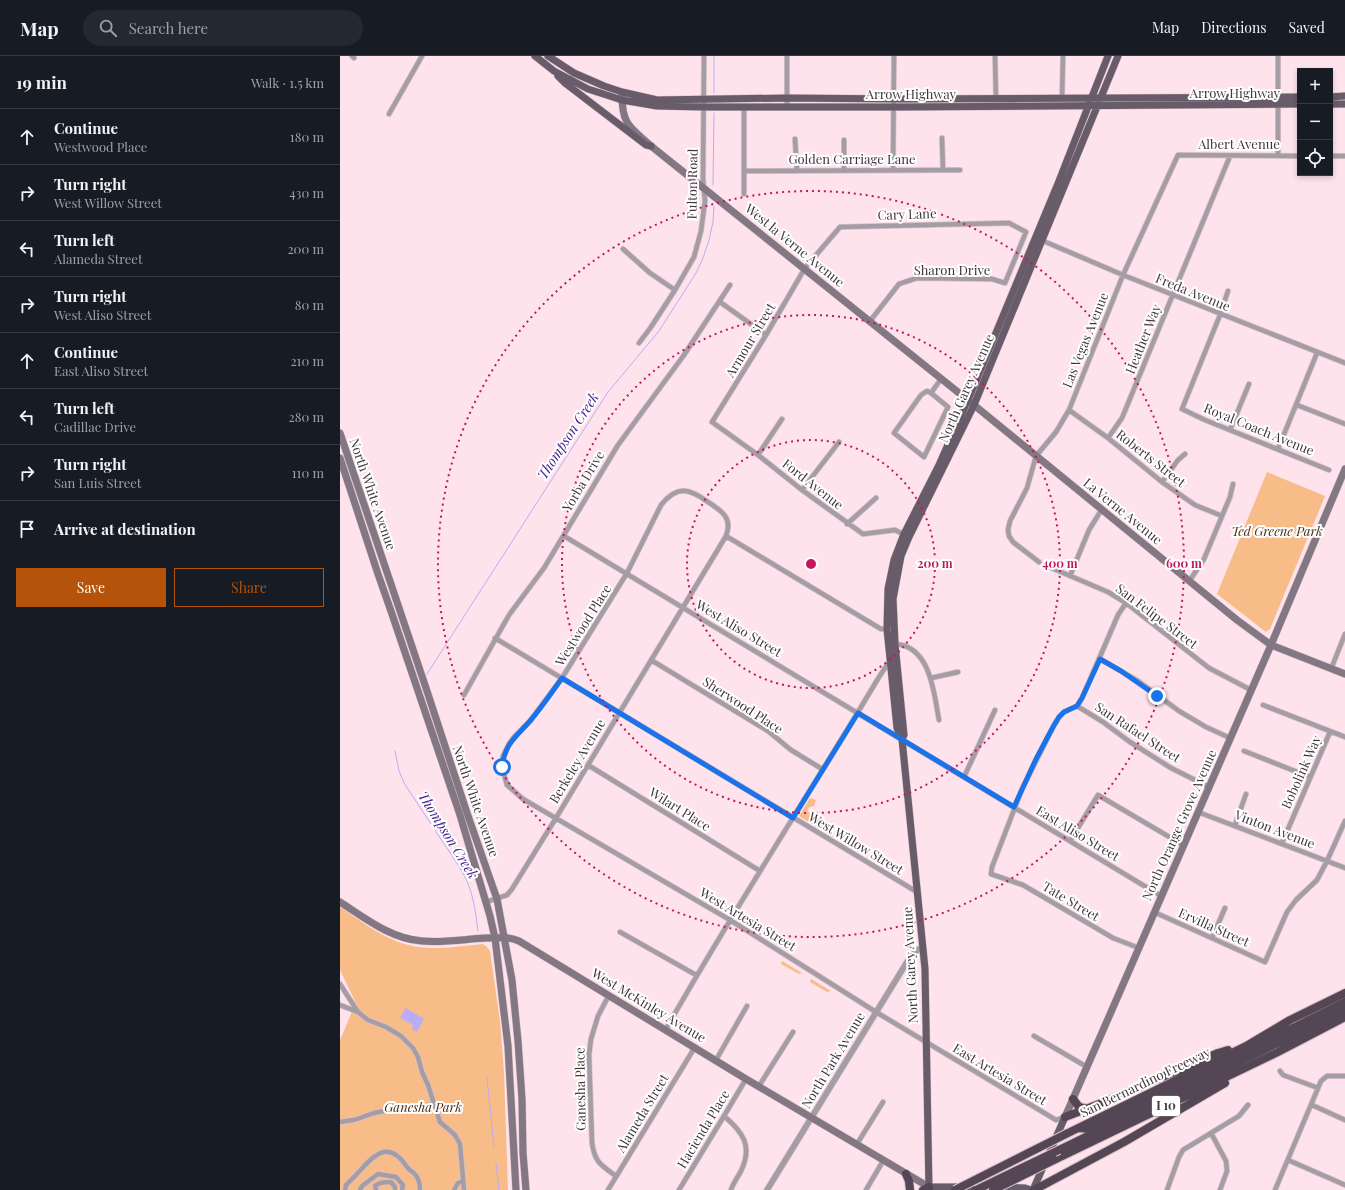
<!DOCTYPE html>
<html lang="en">
<head>
<meta charset="utf-8">
<style>
  :root { --surface:#171b24; --page:#242831; --text:#f1f3f6; --muted:#9ea1a6; --line:#363941; --accent:#b45309 }
  body { margin:0; font-family:"Playfair Display",serif; background:var(--page); color:var(--text) }
  .controls { position:absolute; right:12px; top:12px; display:grid; overflow:hidden; border-radius:0px; box-shadow:0 2px 6px #0003 }
  .controls button { width:36px; height:36px; display:grid; place-items:center; padding:0; border:0; border-bottom:1px solid var(--line); background:var(--surface); color:var(--text); font:20px sans-serif }
  .stop { position:absolute; width:12px; height:12px; margin:-9px; border:3px solid #1a73e8; border-radius:50%; background:#fff }
  .stop.end { background:#1a73e8; border-color:#fff; box-shadow:0 1px 4px #0008 }
  .list { margin:0; padding:0; list-style:none }
  h2 { display:flex; justify-content:space-between; align-items:center; height:52px; margin:0; padding:0 16px; font-size:17px }
  h2 small { font-size:13px; font-weight:400; color:var(--muted) }
  .list li { display:grid; grid-template-columns:26px 1fr auto; gap:12px; align-items:center; box-sizing:border-box; height:56px; padding:0 16px; border-top:1px solid var(--line) }
  .list b { display:block; font-size:15px; white-space:nowrap }
  .list p { margin:0; font-size:13px; white-space:nowrap; color:var(--muted) }
  .list em { font-size:13px; font-style:normal; color:var(--muted) }
  .actions { display:flex; gap:8px; padding:12px 16px }
  .actions a { flex:1; padding:9px 0; border:1px solid var(--accent); border-radius:0px; text-align:center; font-size:14px; color:var(--accent) }
  .actions .main { background:var(--accent); color:#fff }
  .icon { flex:none; width:22px; height:22px; fill:none; stroke:currentColor; stroke-width:2; stroke-linecap:round; stroke-linejoin:round }
  .map { position:relative; flex:none; width:1005px; height:1134px; overflow:hidden }
  header { display:flex; align-items:center; gap:24px; box-sizing:border-box; height:56px; padding:0 20px; background:var(--surface); border-bottom:1px solid var(--line) }
  header strong { font-size:19px }
  nav { display:flex; gap:22px; margin-inline-start:auto; font-size:14px }
  .search { width:280px; height:36px; background:var(--page); display:flex; align-items:center; gap:10px; box-sizing:border-box; padding:0 14px; border-radius:22px; color:var(--muted); font-size:15px }
  main { display:flex }
  aside { flex:1; background:var(--surface) }
  .map>svg:first-child { display:block }
  .green { fill:#f7bc87 }
  .water { fill:#b9adf5 }
  .lines { fill:none; stroke-linecap:round; stroke-linejoin:round }
  .stream { stroke:#b9adf5; stroke-width:1 }
  .minor-casing { stroke:#d9c0c8; stroke-width:6 }
  .tertiary-casing { stroke:#d9c0c8; stroke-width:7 }
  .secondary-casing { stroke:#d9c0c8; stroke-width:8 }
  .primary-casing { stroke:#d9c0c8; stroke-width:8 }
  .motorway-casing { stroke:#d9c0c8; stroke-width:10 }
  .minor { stroke:#a49da5; stroke-width:4.5 }
  .tertiary { stroke:#a49da5; stroke-width:5.5 }
  .secondary { stroke:#827783; stroke-width:7 }
  .primary { stroke:#695c6a; stroke-width:7 }
  .motorway { stroke:#544655; stroke-width:8 }
  .motorway-bridge-casing { stroke:#d9c0c8; stroke-width:10; stroke-linecap:butt }
  .motorway-bridge { stroke:#544655; stroke-width:8 }
  .route { stroke:#1a73e8; stroke-width:5 }
  .ring { fill:none; stroke:#c2185b; stroke-width:2; stroke-dasharray:2 4 }
  .labels { text-anchor:middle; stroke-width:4; stroke-linejoin:round; paint-order:stroke }
  .shield { fill:#fff; stroke:#7a7275; stroke-width:1 }
  .shield-label { font-size:12px; font-weight:bold; fill:#41363a }
  .street-label { font-size:13px; fill:#41363a; stroke:#fff }
  .park-label { font-size:13px; font-style:italic; fill:#4c2d0d; stroke:#fff }
  .water-label { font-size:14px; font-style:italic; fill:#46248b; stroke:#fff }
  .centre { fill:#c2185b; stroke:#fff; stroke-width:2 }
  .ring-label { font-size:12px; text-anchor:middle; font-weight:bold; fill:#c2185b; stroke:#fff; stroke-width:4; stroke-linejoin:round; paint-order:stroke }
</style>
</head>
<body>
<header>
<strong>Map</strong>
<div class="search"><svg class="icon" aria-label="search" viewBox="0 0 24 24"><circle cx="10" cy="10" r="6"/><path d="M15 15l6 6"/></svg>Search here</div>
<nav><a>Map</a><a>Directions</a><a>Saved</a></nav>
</header>
<main>
<aside>
<h2>19 min<small>Walk · 1.5 km</small></h2>
<ul class="list">
<li><svg class="icon" aria-label="ahead" viewBox="0 0 24 24"><path d="M12 20V5M6 11l6-6 6 6"/></svg><div><b>Continue</b><p>Westwood Place</p></div><em>180 m</em></li>
<li><svg class="icon" aria-label="right" viewBox="0 0 24 24"><path d="M7 20v-9h11M14 6l5 5-5 5"/></svg><div><b>Turn right</b><p>West Willow Street</p></div><em>430 m</em></li>
<li><svg class="icon" aria-label="left" viewBox="0 0 24 24"><path d="M17 20v-9H6M10 6l-5 5 5 5"/></svg><div><b>Turn left</b><p>Alameda Street</p></div><em>200 m</em></li>
<li><svg class="icon" aria-label="right" viewBox="0 0 24 24"><path d="M7 20v-9h11M14 6l5 5-5 5"/></svg><div><b>Turn right</b><p>West Aliso Street</p></div><em>80 m</em></li>
<li><svg class="icon" aria-label="ahead" viewBox="0 0 24 24"><path d="M12 20V5M6 11l6-6 6 6"/></svg><div><b>Continue</b><p>East Aliso Street</p></div><em>210 m</em></li>
<li><svg class="icon" aria-label="left" viewBox="0 0 24 24"><path d="M17 20v-9H6M10 6l-5 5 5 5"/></svg><div><b>Turn left</b><p>Cadillac Drive</p></div><em>280 m</em></li>
<li><svg class="icon" aria-label="right" viewBox="0 0 24 24"><path d="M7 20v-9h11M14 6l5 5-5 5"/></svg><div><b>Turn right</b><p>San Luis Street</p></div><em>110 m</em></li>
<li><svg class="icon" aria-label="arrive" viewBox="0 0 24 24"><path d="M6 21V4h12l-3 4 3 4H6"/></svg><div><b>Arrive at destination</b></div></li>
</ul>
<div class="actions"><a class="main">Save</a><a>Share</a></div>
</aside>
<div class="map">
<svg width="1005" height="1134" viewBox="0 0 1005 1134">
  <rect width="100%" height="100%" fill="#ffe3ec"/>
  <path class="green" d="M927 416 985 440 930 573 926 576 877 538Z
    M470 742 476 744 474 750 470 751 467 754C471 761 479 762 482 769L487 772 485 776 459 760Z
    M0 851C24 867 50 888 79 891 100 894 122 890 143 888L147 891 150 895 160 965 164 1017 168 1134H0V984L11 958 15 945 0 914Z
    M442 905 462 917 459 918 441 908Z
    M471 923 491 935 487 936 470 926Z"/>
  <path class="water" d="M66 952 84 963 77 976 72 973 73 969 60 962Z"/>
  <g class="lines">
    <path class="stream" d="M374 37V0
      M373 129 374 57
      M87 618 268 336 319 275 356 217 363 202 369 184 373 166 374 150
      M55 695 59 715 64 727 122 815C133 835 135 852 138 875
      M147 1022 154 1091
      M156 1107 159 1134"/>
    <defs>
      <path id="minor" d="M12 0 14 2
        M655 0 656 44
        M938 0V100
        M722 42 723 0
        M447 50V0
        M404 51V138
        M49 58 82 0
        M602 82 603 114
        M455 83 457 115
        M990 100H1005
        M504 114V84
        M553 114 554 0
        M404 115 620 114
        M701 184 783 219 1005 307
        M283 193 310 217 335 234
        M888 235 880 259 842 353 865 364 989 414
        M380 246 426 279
        M530 265 559 228 577 222 652 223 665 227 686 176 669 167 500 171 465 212 426 279 372 366 418 399 462 434 523 478 555 474 565 479
        M299 287 311 271 335 234 354 201 361 175 365 145 363 123 364 0
        M591 337 608 351 584 401 554 377 581 339 587 335 591 337 601 323
        M957 349 1005 368
        M729 354 768 382 822 426 855 449 882 460
        M890 374 909 328
        M768 382 782 362 890 100
        M938 393 977 297
        M418 399 442 363
        M822 426 838 404 845 398
        M462 434 499 386
        M507 468 536 442
        M224 480 821 840
        M386 480 541 573H547
        M699 506 673 486 669 480 668 474 670 465 687 432 696 400 716 376 729 354 783 219 838 99 960 100
        M707 510 768 536 786 547 869 612 911 634
        M730 520 749 474 762 453
        M850 524 864 503 890 441 893 428
        M786 547 778 559 742 642 737 650 724 656 719 661 713 671 682 733 652 811 651 818 683 829 773 882 799 892
        M155 582 577 836
        M555 588C591 590 594 638 599 664
        M760 603 798 625 839 655 866 671 890 682
        M311 604 428 675 451 694 482 713
        M991 613 1005 578
        M591 622 618 616
        M124 639 169 559 204 512 278 389 344 299 390 229
        M923 649 1005 681
        M737 650 763 666 790 686 831 712 869 731
        M904 695 970 721
        M248 709 420 815
        M624 721 655 654
        M858 756 1005 812
        M895 769 906 738
        M730 785 758 739 843 789
        M942 787 990 676
        M146 846 167 839 172 833 216 762 386 480C393 462 382 455 368 446 349 432 337 429 321 449L287 517 222 622 190 665 174 681 169 688 163 700 162 711 167 729 183 743 390 864 536 956 716 1064 725 1061
        M814 856 925 906 947 856 956 844 977 824 987 805 1005 765
        M280 876 356 919
        M872 882 885 852
        M0 928 18 956 28 964 46 971 61 980 73 992 78 1001 82 1016 88 1029 100 1066 115 1079 120 1088 124 1134
        M269 939 258 960 251 983 249 999 252 1087C255 1107 261 1109 276 1120
        M0 949 18 956
        M326 973C393 854 469 739 539 621L547 609 550 608
        M694 980 747 1011
        M376 1004 407 950
        M940 1015 943 1019 978 1032
        M419 1030 453 976
        M972 1049 1005 1064
        M384 1060C403 1076 413 1090 401 1115 398 1121 393 1127 391 1134
        M0 1066 14 1064 34 1057 60 1052 77 1053 94 1048
        M871 1077 886 1105 887 1115 880 1134
        M517 1088 543 1046
        M948 1104 1005 1129
        M5 1134 6 1129C26 1112 43 1075 67 1111 69 1114 71 1115 74 1117 78 1121 80 1128 80 1134
        M20 1134 22 1130 38 1118 56 1121 63 1129 62 1134
        M36 1134 35 1130C40 1126 45 1126 51 1126L55 1131V1134
        M114 1134 118 1127 123 1125
        M268 1134 355 991
        M339 1134 384 1060 406 1023
        M526 1134 543 1105
        M827 1134 839 1101 843 1094 899 1060 908 1049
        M935 1134 981 1025 987 1020H1005"/>
      <path id="tertiary" d="M427 1134 567 906 576 895 583 891"/>
      <path id="secondary" d="M282 39C282 69 290 71 311 90L634 349 897 564 931 589 1005 618
        M0 377 86 632 127 757 157 843 172 924 178 985 182 1043 183 1097 186 1134
        M0 402 38 518 52 558 120 759 150 860 155 882 168 990 176 1134
        M0 846C25 862 51 883 82 885 103 887 125 883 146 882 158 882 168 880 179 885L406 1023 589 1131
        M725 1061C794 904 862 747 931 589L1005 413"/>
      <path id="primary" d="M195 0 214 15 248 33 282 44 317 50 364 51H562L960 48
        M208 0 234 17 264 30 282 36 317 44 447 42 559 43 960 41
        M218 20 225 27 306 89 311 90
        M990 41 1005 40
        M990 48H1005
        M562 683 564 679 555 588 553 543 561 500 569 481 634 349 778 0
        M589 1131H642
        M659 1131 685 1132 691 1134
        M589 1134 585 913 562 683 557 672 547 573 548 533 554 504 564 478 599 409 631 337 719 125 768 0
        M693 1134 725 1061"/>
      <path id="motorway" d="M733 1043 739 1051 748 1053
        M725 1061 767 1045 878 997 888 994
        M739 1072 750 1073 1005 946
        M726 1078 908 989 950 964 1005 937
        M719 1094 1005 954
        M714 1104 938 996 1005 961
        M566 1118 569 1125 570 1134
        M583 1134 589 1131
        M694 1134 784 1086 885 1027"/>
    </defs>
    <use href="#minor" class="minor-casing"/>
    <use href="#tertiary" class="tertiary-casing"/>
    <use href="#secondary" class="secondary-casing"/>
    <use href="#primary" class="primary-casing"/>
    <use href="#motorway" class="motorway-casing"/>
    <use href="#minor" class="minor"/>
    <use href="#tertiary" class="tertiary"/>
    <use href="#secondary" class="secondary"/>
    <use href="#primary" class="primary"/>
    <use href="#motorway" class="motorway"/>
    <defs>
      <path id="motorway-bridge" d="M615 1134 726 1078
        M636 1134 719 1094
        M653 1134 714 1104"/>
    </defs>
    <use href="#motorway-bridge" class="motorway-bridge-casing"/>
    <use href="#motorway-bridge" class="motorway-bridge"/>
  </g>
  <g class="lines">
    <path class="route" d="M162 711C165 687 176 681 190 665 202 651 212 636 222 622L453 762 518 657 674 751 696 703 713 671 719 661 724 656 737 650 742 642 760 603 781 615 817 640"/>
  </g>
  <g class="ring">
    <circle cx="471" cy="508" r="124"/>
    <circle cx="471" cy="508" r="249"/>
    <circle cx="471" cy="508" r="373"/>
  </g>
  <g class="labels">
    <rect class="shield" x="812" y="1040" width="28" height="20" rx="3"/>
    <g class="shield-label">
      <text x="826" y="1054">I 10</text>
    </g>
    <g class="street-label">
      <text x="895" y="42">Arrow Highway</text>
      <text x="571" y="43">Arrow Highway</text>
      <text x="899" y="93">Albert Avenue</text>
      <text x="512" y="108">Golden Carriage Lane</text>
      <text transform="translate(352 128) rotate(-89)" y="5">Fulton Road</text>
      <text transform="translate(567 158) rotate(-2)" y="5">Cary Lane</text>
      <text transform="translate(455 189) rotate(39)" y="5">West la Verne Avenue</text>
      <text x="612" y="219">Sharon Drive</text>
      <text transform="translate(853 236) rotate(22)" y="5">Freda Avenue</text>
      <text transform="translate(803 283) rotate(-68)" y="5">Heather Way</text>
      <text transform="translate(410 284) rotate(-59)" y="5">Armour Street</text>
      <text transform="translate(745 284) rotate(-68)" y="5">Las Vegas Avenue</text>
      <text transform="translate(626 332) rotate(-66)" y="5">North Garey Avenue</text>
      <text transform="translate(919 373) rotate(22)" y="5">Royal Coach Avenue</text>
      <text transform="translate(811 402) rotate(38)" y="5">Roberts Street</text>
      <text transform="translate(243 425) rotate(-59)" y="5">Yorba Drive</text>
      <text transform="translate(473 428) rotate(38)" y="5">Ford Avenue</text>
      <text transform="translate(33 438) rotate(71)" y="5">North White Avenue</text>
      <text transform="translate(783 455) rotate(39)" y="5">La Verne Avenue</text>
      <text transform="translate(817 560) rotate(37)" y="5">San Felipe Street</text>
      <text transform="translate(243 569) rotate(-58)" y="5">Westwood Place</text>
      <text transform="translate(399 572) rotate(31)" y="5">West Aliso Street</text>
      <text transform="translate(403 649) rotate(33)" y="5">Sherwood Place</text>
      <text transform="translate(798 676) rotate(33)" y="5">San Rafael Street</text>
      <text transform="translate(237 705) rotate(-59)" y="5">Berkeley Avenue</text>
      <text transform="translate(961 716) rotate(-66)" y="5">Bobolink Way</text>
      <text transform="translate(136 745) rotate(71)" y="5">North White Avenue</text>
      <text transform="translate(340 753) rotate(32)" y="5">Wilart Place</text>
      <text transform="translate(839 769) rotate(-66)" y="5">North Orange Grove Avenue</text>
      <text transform="translate(935 773) rotate(21)" y="5">Vinton Avenue</text>
      <text transform="translate(738 777) rotate(31)" y="5">East Aliso Street</text>
      <text transform="translate(516 787) rotate(31)" y="5">West Willow Street</text>
      <text transform="translate(731 845) rotate(31)" y="5">Tate Street</text>
      <text transform="translate(408 863) rotate(31)" y="5">West Artesia Street</text>
      <text transform="translate(874 871) rotate(24)" y="5">Ervilla Street</text>
      <text transform="translate(570 909) rotate(-93)" y="5">North Garey Avenue</text>
      <text transform="translate(309 949) rotate(31)" y="5">West McKinley Avenue</text>
      <text transform="translate(493 1004) rotate(-59)" y="5">North Park Avenue</text>
      <text transform="translate(660 1018) rotate(31)" y="5">East Artesia Street</text>
      <text transform="translate(805 1026) rotate(-26)" y="5">San Bernardino Freeway</text>
      <text transform="translate(240 1033) rotate(-91)" y="5">Ganesha Place</text>
      <text transform="translate(302 1057) rotate(-59)" y="5">Alameda Street</text>
      <text transform="translate(363 1073) rotate(-59)" y="5">Hacienda Place</text>
    </g>
    <g class="park-label">
      <text x="937" y="480">Ted Greene Park</text>
      <text x="83" y="1056">Ganesha Park</text>
    </g>
    <g class="water-label">
      <text transform="translate(228 380) rotate(-57)" y="5">Thompson Creek</text>
      <text transform="translate(108 779) rotate(58)" y="5">Thompson Creek</text>
    </g>
  </g>
  <circle cx="471" cy="508" r="6" class="centre"/>
  <g class="ring-label">
    <text x="595" y="512">200 m</text>
    <text x="720" y="512">400 m</text>
    <text x="844" y="512">600 m</text>
  </g>
</svg>
<div class="controls">
<button>+</button>
<button>−</button>
<button><svg class="icon" aria-label="locate" viewBox="0 0 24 24"><circle cx="12" cy="12" r="6"/><path d="M12 2v4M12 18v4M2 12h4M18 12h4"/></svg></button>
</div>
<div class="stop" style="left:162px;top:711px"></div>
<div class="stop end" style="left:817px;top:640px"></div>
</div>
</main>
</body>
</html>
